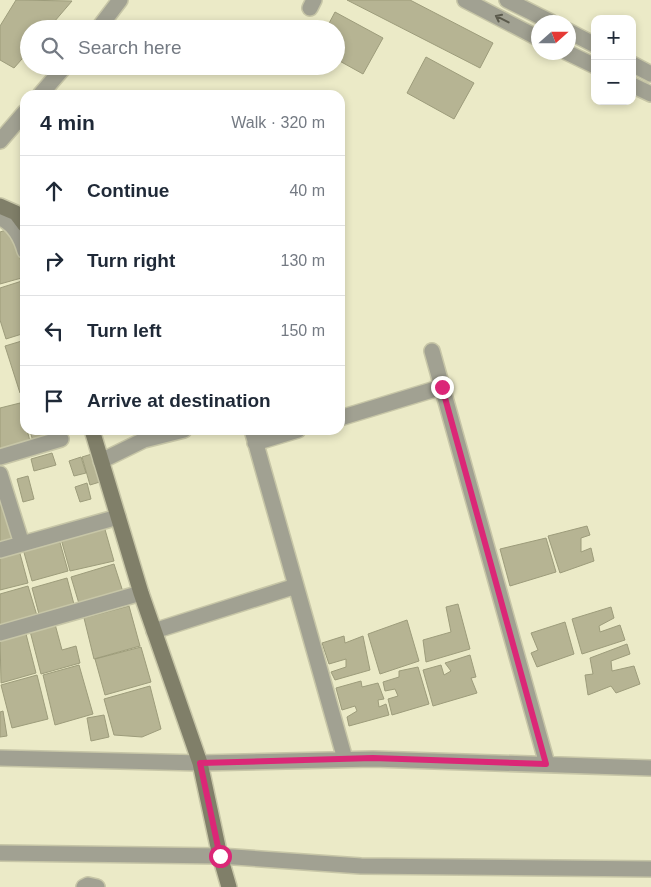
<!DOCTYPE html>
<html lang="en">
<head>
<meta charset="utf-8">
<style>
  :root { --surface:#fff; --page:#f2f2f3; --text:#1f2937; --muted:#747a83; --line:#e0e1e3 }
  body { margin:0; font-family:Helvetica,sans-serif; background:var(--page); color:var(--text) }
  .controls { position:absolute; right:15px; top:15px; display:grid; overflow:hidden; border-radius:10px; box-shadow:0 2px 8px #0003 }
  .controls button { width:45px; height:45px; display:grid; place-items:center; padding:0; border:0; border-bottom:1px solid var(--line); background:var(--surface); color:var(--text); font:25px sans-serif }
  .compass { position:absolute; left:531px; top:15px; width:45px; height:45px; border-radius:50%; background:var(--surface); box-shadow:0 2px 8px #0003; rotate:69deg }
  .stop { position:absolute; width:15px; height:15px; margin:-11px; border:4px solid #db2777; border-radius:50%; background:#fff }
  .stop.end { background:#db2777; border-color:#fff; box-shadow:0 1px 5px #0008 }
  .list { margin:0; padding:0; list-style:none }
  h2 { display:flex; justify-content:space-between; align-items:center; height:65px; margin:0; padding:0 20px; font-size:21px }
  h2 small { font-size:16px; font-weight:400; color:var(--muted) }
  .list li { display:grid; grid-template-columns:32px 1fr auto; gap:15px; align-items:center; box-sizing:border-box; height:70px; padding:0 20px; border-top:1px solid var(--line) }
  .list b { display:block; font-size:19px; white-space:nowrap }
  .list em { font-size:16px; font-style:normal; color:var(--muted) }
  .icon { flex:none; width:28px; height:28px; fill:none; stroke:currentColor; stroke-width:2; stroke-linecap:round; stroke-linejoin:round }
  .map { position:relative; flex:none; width:651px; height:887px; overflow:hidden }
  .search { position:absolute; background:var(--surface); box-shadow:0 2px 8px #0003; left:20px; top:20px; width:325px; height:55px; display:flex; align-items:center; gap:12px; box-sizing:border-box; padding:0 18px; border-radius:28px; color:var(--muted); font-size:19px }
  .panel { position:absolute; background:var(--surface); box-shadow:0 2px 8px #0003; left:20px; top:90px; width:325px; height:345px; border-radius:15px }
  .map>svg:first-child { display:block }
  .building { fill:#b6b493; stroke:#9d9c7b }
  .lines { fill:none; stroke-linecap:round; stroke-linejoin:round }
  .street-casing { stroke:#c7c6a7; stroke-width:18 }
  .secondary-casing { stroke:#c7c6a7; stroke-width:18 }
  .street { stroke:#a1a192; stroke-width:15 }
  .secondary { stroke:#807f69; stroke-width:15 }
  .oneway { stroke:#5b5a4c }
  .route { stroke:#db2777; stroke-width:6 }
</style>
</head>
<body>
<div class="map">
<svg width="651" height="887" viewBox="0 0 651 887">
  <rect width="100%" height="100%" fill="#ebeac7"/>
  <path class="building" d="M16 0 72 1 48 29H29V51L14 68 0 60V26Z
    M347 0H410L493 43 480 68Z
    M335 12 383 38 363 74 336 59V29H326Z
    M426 57 474 83 454 119 407 93Z
    M12 228 25 277 0 284V232Z
    M25 280V333L6 339 0 320V288Z
    M25 340V392L20 393 5 346Z
    M20 403 25 422V430H27L30 441 0 450V408Z
    M30 430H77L33 442Z
    M52 453 56 465 34 471 31 459Z
    M95 453 103 481 90 485 82 457Z
    M81 457 86 473 74 476 69 461Z
    M28 476 34 499 23 502 17 479Z
    M87 483 91 499 80 502 75 487Z
    M0 502H3L14 539 0 544Z
    M104 526 114 561 70 571 61 539Z
    M587 526 590 535 581 538V552L591 548 594 561 560 573 548 536Z
    M546 538 556 572 510 586 500 549Z
    M59 539 68 571 32 581 23 549Z
    M19 550 28 583 0 590V555Z
    M114 564 124 595 80 607 71 577Z
    M67 578 75 608 40 618 32 588Z
    M28 586 38 619 0 629V594Z
    M458 604 470 649 426 662 423 640 451 632 446 607Z
    M129 606 140 646 94 659 84 618Z
    M611 607 614 618 599 626 600 632 620 625 625 640 582 654 572 619Z
    M407 620 419 661 380 674 368 634Z
    M565 622 574 654 537 667 531 653 538 650 531 633Z
    M55 624 62 650 76 646 80 663 41 674 30 631Z
    M25 630 36 673 1 683 0 637Z
    M344 636 345 643 363 636 370 670 335 680 331 672 346 667V659L329 664 322 643Z
    M627 644 630 654 611 661 612 671 634 666 640 684 616 693 611 686 588 695 585 675 593 674 590 658Z
    M141 647 151 682 105 695 95 659Z
    M470 655 476 677 471 678 477 693 433 706 423 670 441 665 444 675 451 671 445 663Z
    M79 665 93 714 55 725 43 675Z
    M418 667 429 704 392 715 388 699 398 696 395 689 385 691 383 682 399 677V671Z
    M37 675 48 719 12 728 1 685Z
    M361 681 362 687 378 683 384 699 378 700 379 707 386 704 389 715 349 726 347 717 357 711 355 706 342 710 336 688Z
    M150 686 161 729 142 737 114 735 104 699Z
    M3 711 7 736 0 737V712Z
    M104 715 109 737 91 741 87 718Z"/>
  <g class="lines">
    <defs>
      <path id="street" d="M465 0 538 38
        M507 0 551 22
        M310 8 314 0
        M98 29 120 0
        M568 31 595 45
        M566 52 595 66
        M632 64 651 74
        M632 85 651 94
        M40 95 65 66
        M0 141 25 112
        M0 218C14 224 21 237 25 251
        M432 351 547 764
        M340 418 442 387
        M252 430 345 759
        M255 443 298 430
        M0 457 61 439
        M101 461 144 440 184 430
        M0 474 22 544
        M0 550 118 517
        M154 631 296 586
        M0 633 141 593
        M0 758 200 763 373 759 651 768
        M0 853 220 856 361 866 651 869
        M84 887 88 885 97 887"/>
      <path id="secondary" d="M0 206 16 213 25 225
        M92 430 141 593 200 763 220 856 229 887"/>
    </defs>
    <use href="#street" class="street-casing"/>
    <use href="#secondary" class="secondary-casing"/>
    <use href="#street" class="street"/>
    <use href="#secondary" class="secondary"/>
  </g>
  <defs><path id="oneway-shaft" d="M-6 0H5M1.5-3L5.5 0L1.5 3" fill="none" stroke-width="1.6" stroke-linecap="round" stroke-linejoin="round" transform="scale(1.25)"/></defs>
  <use class="oneway" href="#oneway-shaft" transform="translate(502 19) rotate(-153)"/>
  <g class="lines">
    <path class="route" d="M220 856 200 763 373 758 546 764 442 387"/>
  </g>
</svg>
<div class="controls">
<button>+</button>
<button>−</button>
</div>
<svg class="compass" viewBox="-18 -18 36 36"><path d="M0-13l5 13h-10z" fill="#e53935"/><path d="M0 13l5-13h-10z" fill="#747a83"/></svg>
<div class="stop" style="left:220px;top:856px"></div>
<div class="stop end" style="left:442px;top:387px"></div>
<div class="search"><svg class="icon" aria-label="search" viewBox="0 0 24 24"><circle cx="10" cy="10" r="6"/><path d="M15 15l6 6"/></svg>Search here</div>
<section class="panel">
<h2>4 min<small>Walk · 320 m</small></h2>
<ul class="list">
<li><svg class="icon" aria-label="ahead" viewBox="0 0 24 24"><path d="M12 20V5M6 11l6-6 6 6"/></svg><div><b>Continue</b></div><em>40 m</em></li>
<li><svg class="icon" aria-label="right" viewBox="0 0 24 24"><path d="M7 20v-9h11M14 6l5 5-5 5"/></svg><div><b>Turn right</b></div><em>130 m</em></li>
<li><svg class="icon" aria-label="left" viewBox="0 0 24 24"><path d="M17 20v-9H6M10 6l-5 5 5 5"/></svg><div><b>Turn left</b></div><em>150 m</em></li>
<li><svg class="icon" aria-label="arrive" viewBox="0 0 24 24"><path d="M6 21V4h12l-3 4 3 4H6"/></svg><div><b>Arrive at destination</b></div></li>
</ul>
</section>
</div>
</body>
</html>
